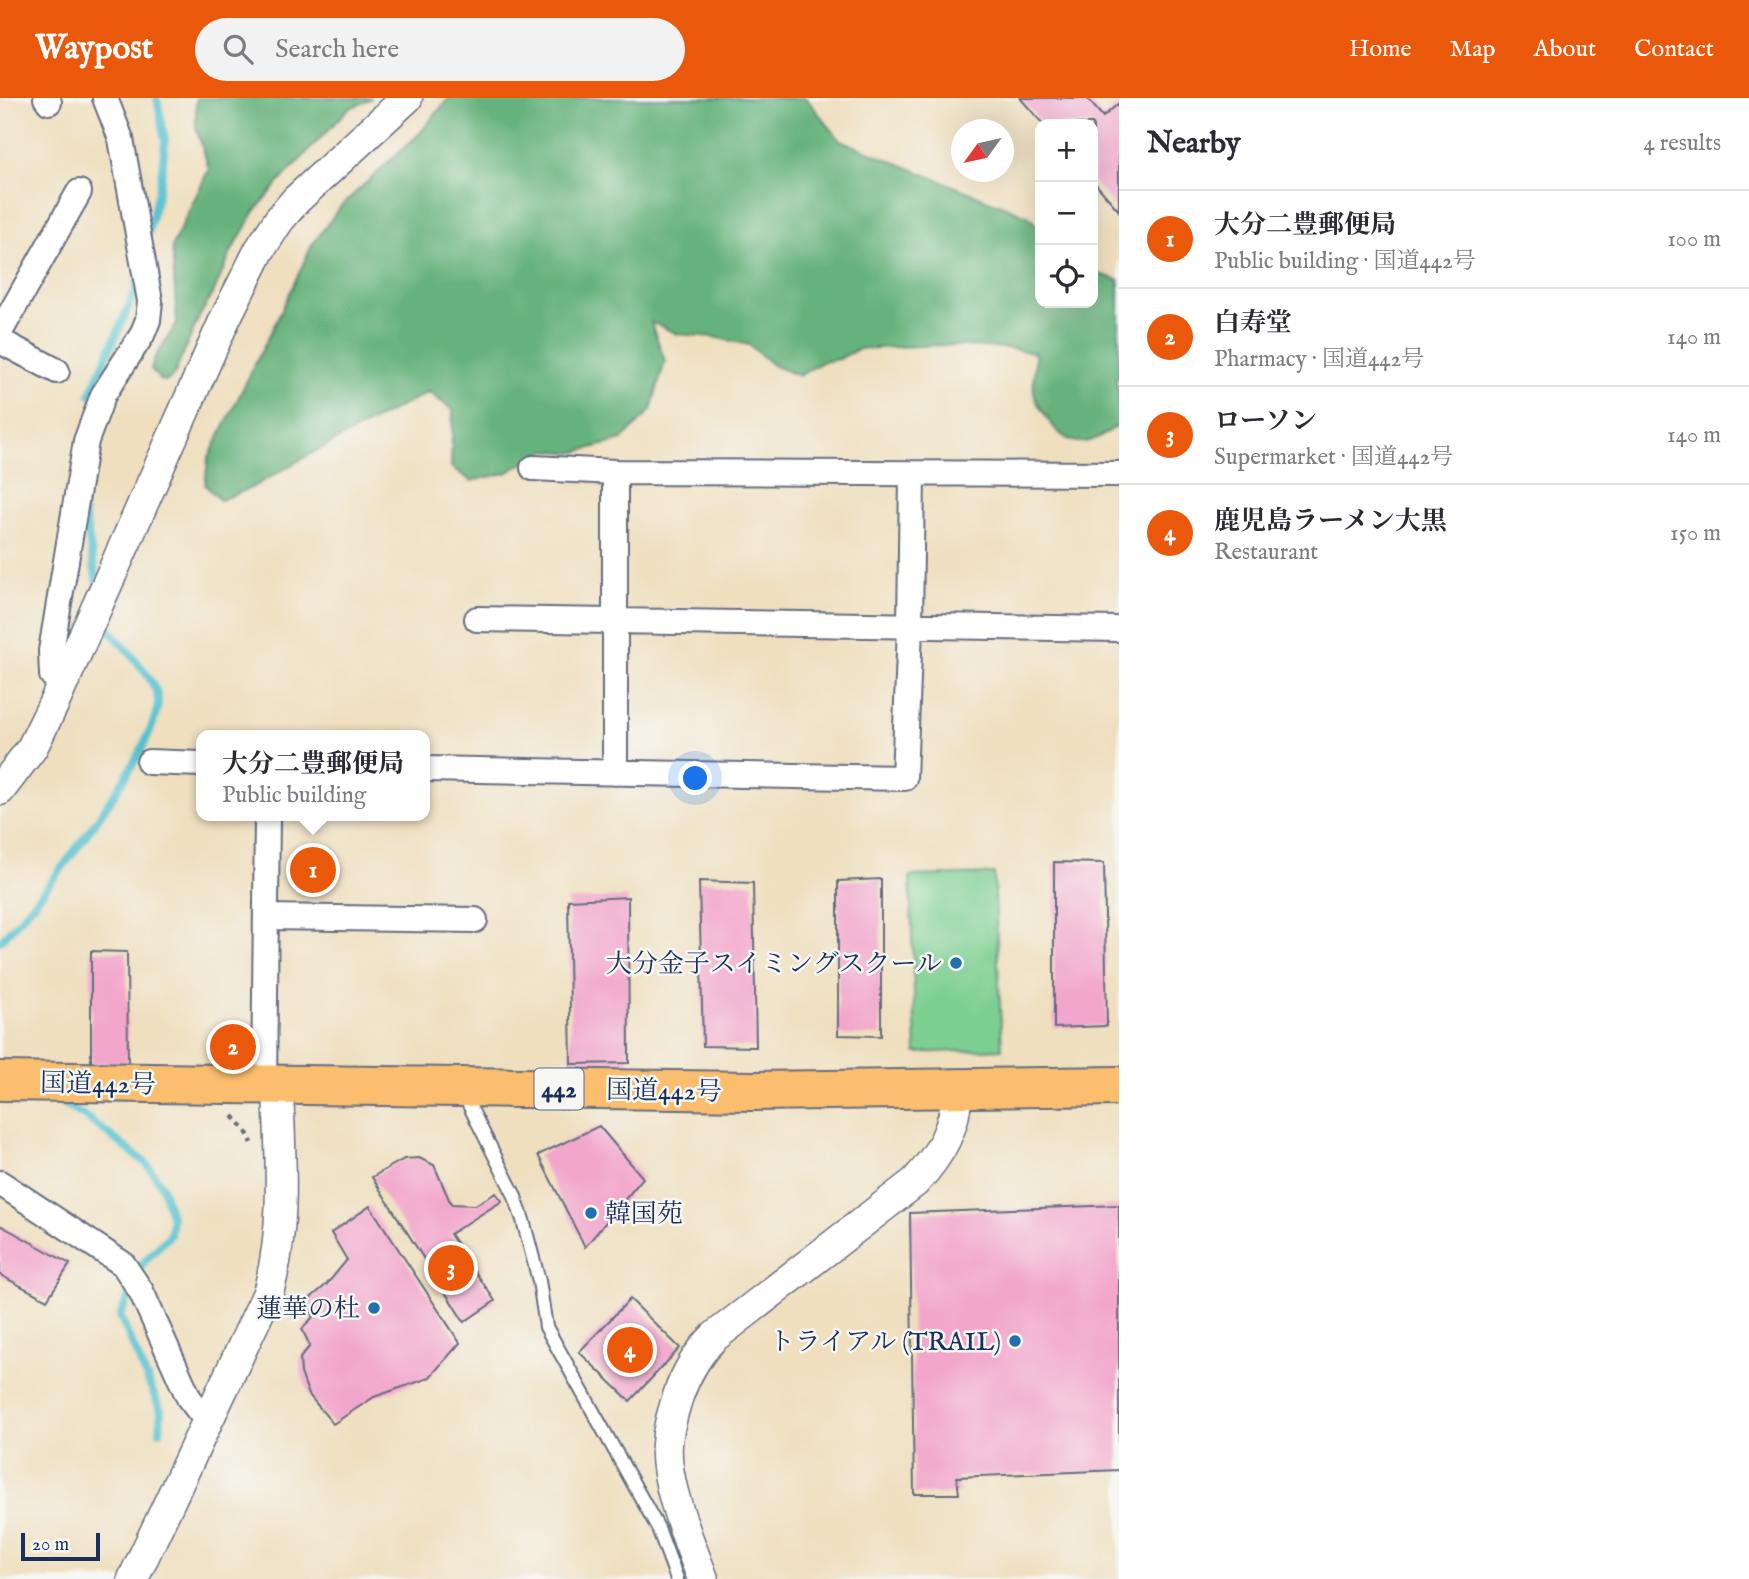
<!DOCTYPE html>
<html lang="en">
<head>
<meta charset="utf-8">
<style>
  :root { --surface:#fff; --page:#f2f2f3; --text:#2b2b33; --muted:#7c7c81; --line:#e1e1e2; --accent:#ea580c }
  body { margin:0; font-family:"IM FELL English","Noto Serif JP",serif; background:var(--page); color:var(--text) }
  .controls { position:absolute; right:21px; top:21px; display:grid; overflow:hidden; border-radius:14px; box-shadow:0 7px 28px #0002 }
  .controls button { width:63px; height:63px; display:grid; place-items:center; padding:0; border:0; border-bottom:2px solid var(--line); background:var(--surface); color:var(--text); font:35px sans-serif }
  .compass { position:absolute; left:951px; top:21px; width:63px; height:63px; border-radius:50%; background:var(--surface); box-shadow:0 7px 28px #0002; rotate:237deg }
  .scale { position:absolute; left:21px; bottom:18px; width:79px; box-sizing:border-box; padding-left:7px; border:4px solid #1b2f5e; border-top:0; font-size:19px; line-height:24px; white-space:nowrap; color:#1b2f5e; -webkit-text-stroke:5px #f6f6f2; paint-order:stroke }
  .you { position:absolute; left:696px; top:681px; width:24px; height:24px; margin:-18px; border:5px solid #fff; border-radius:50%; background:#1a73e8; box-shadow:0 0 0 10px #1a73e833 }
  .badge { display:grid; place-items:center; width:46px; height:46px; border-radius:50%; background:var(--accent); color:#fff; font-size:23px; font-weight:700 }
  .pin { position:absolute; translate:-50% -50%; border:4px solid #fff; box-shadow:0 2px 7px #0006 }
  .popup { position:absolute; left:196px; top:632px; width:234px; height:91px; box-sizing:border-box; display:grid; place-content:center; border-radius:14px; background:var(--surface); filter:drop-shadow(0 2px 5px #0005); font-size:23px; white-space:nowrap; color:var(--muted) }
  .popup b { font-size:26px; color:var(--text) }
  .popup::after { content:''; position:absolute; left:50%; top:100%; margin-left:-14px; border:14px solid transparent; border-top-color:var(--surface) }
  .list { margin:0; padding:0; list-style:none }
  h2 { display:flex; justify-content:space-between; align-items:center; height:91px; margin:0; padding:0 28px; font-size:30px }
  h2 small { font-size:23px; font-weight:400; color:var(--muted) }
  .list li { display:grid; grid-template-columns:46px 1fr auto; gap:21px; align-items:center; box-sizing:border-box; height:98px; padding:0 28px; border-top:2px solid var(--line) }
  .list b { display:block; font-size:26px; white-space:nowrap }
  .list p { margin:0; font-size:23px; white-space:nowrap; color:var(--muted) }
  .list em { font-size:23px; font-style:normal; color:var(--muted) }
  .icon { flex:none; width:38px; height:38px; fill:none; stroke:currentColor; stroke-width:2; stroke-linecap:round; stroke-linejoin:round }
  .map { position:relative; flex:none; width:1119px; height:1481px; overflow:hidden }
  header { display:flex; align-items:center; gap:42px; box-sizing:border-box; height:98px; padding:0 35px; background:var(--accent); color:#fff }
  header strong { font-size:33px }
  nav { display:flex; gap:38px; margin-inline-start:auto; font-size:24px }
  .search { width:490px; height:63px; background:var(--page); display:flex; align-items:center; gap:18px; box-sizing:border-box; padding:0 24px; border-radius:38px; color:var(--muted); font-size:26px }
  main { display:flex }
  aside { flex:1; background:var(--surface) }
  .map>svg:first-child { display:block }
  .green { fill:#7dcf91; stroke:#4c7f78; stroke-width:2 }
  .forest { fill:#66b27b; stroke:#40706c; stroke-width:2 }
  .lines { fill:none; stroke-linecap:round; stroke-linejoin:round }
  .stream { stroke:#55c1cf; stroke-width:8 }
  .building { fill:#f2a6cb }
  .service-casing { stroke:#656d80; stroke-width:16 }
  .minor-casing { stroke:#656d80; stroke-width:28 }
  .tertiary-casing { stroke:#656d80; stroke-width:33 }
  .trunk-casing { stroke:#656d80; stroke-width:42 }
  .path { stroke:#656d80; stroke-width:4.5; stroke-dasharray:5 5; stroke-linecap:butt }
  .service { stroke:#fff; stroke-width:12 }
  .minor { stroke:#fff; stroke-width:24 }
  .tertiary { stroke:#fff; stroke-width:30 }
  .trunk { stroke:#fbbe6e; stroke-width:38 }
  .poi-dot { fill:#1f6fb2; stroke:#f6f6f2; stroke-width:2.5 }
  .labels { text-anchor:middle; stroke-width:5; stroke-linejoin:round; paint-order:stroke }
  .shield { fill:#f6f6f2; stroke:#5d6b8a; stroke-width:2 }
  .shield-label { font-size:24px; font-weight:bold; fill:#1b2f5e }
  .poi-label { font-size:26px; fill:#1b2f5e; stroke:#f6f6f2; text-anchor:end }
  .street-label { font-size:26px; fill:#1b2f5e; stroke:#f6f6f2 }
</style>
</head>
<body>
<header>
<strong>Waypost</strong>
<div class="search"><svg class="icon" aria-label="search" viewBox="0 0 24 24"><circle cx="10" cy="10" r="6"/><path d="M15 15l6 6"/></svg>Search here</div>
<nav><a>Home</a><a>Map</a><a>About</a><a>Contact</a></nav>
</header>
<main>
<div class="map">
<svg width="1119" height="1481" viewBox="0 0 1119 1481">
  <rect width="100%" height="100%" fill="#f6f6f2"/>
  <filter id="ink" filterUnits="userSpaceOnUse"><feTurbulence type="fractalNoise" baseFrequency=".0143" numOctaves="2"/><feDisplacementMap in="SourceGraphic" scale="14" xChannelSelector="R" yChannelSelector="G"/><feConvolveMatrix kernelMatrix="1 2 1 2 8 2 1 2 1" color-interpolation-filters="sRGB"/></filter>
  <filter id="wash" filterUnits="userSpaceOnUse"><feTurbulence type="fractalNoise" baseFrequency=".00686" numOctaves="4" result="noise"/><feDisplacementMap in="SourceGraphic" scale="28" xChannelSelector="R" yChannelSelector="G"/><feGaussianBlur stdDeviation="1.57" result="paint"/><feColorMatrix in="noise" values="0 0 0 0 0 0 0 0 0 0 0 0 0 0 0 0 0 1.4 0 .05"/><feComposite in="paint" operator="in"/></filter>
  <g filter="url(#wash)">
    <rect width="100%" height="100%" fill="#efdfbf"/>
    <path class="green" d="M994 776 1002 951 916 955 910 778Z"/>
    <path class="forest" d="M196 0H372L348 11 281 82 255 113 232 152 215 191 199 219 174 277 167 283 160 282 151 271 154 261 177 225 172 148 209 71 196 30Z
      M449 0H806L840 42 1028 118 1040 131V205H1093V174L1119 182V279L1115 280 1119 292V326C1090 349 1068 354 1046 318 1043 313 1037 306 1035 299 1031 287 1036 268 1035 255L1006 250 939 247 858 251 839 261 822 264 799 278 774 268 749 247 714 239 678 236 651 224 665 263 651 312 622 342 572 355 546 352 506 375 471 383 451 369 453 312 428 294 316 353 251 390 220 402 205 387 208 361 277 222 312 147 341 108 420 35Z"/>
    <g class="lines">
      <path class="stream" d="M147 140 161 81 165 43 157 0
        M90 297 135 194 137 183
        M84 415 97 484
        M0 843C37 807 159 651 158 602 157 581 120 545 106 528L104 518
        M50 998 86 1019 147 1066 162 1088 172 1121 170 1137 143 1165 137 1178
        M132 1190 120 1218 161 1313 160 1333"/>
    </g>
    <g id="blocks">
      <path class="building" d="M1020 0H1087L1103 19 1119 5V113L1093 83V26H1043Z
        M1054 764 1104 765 1107 928 1054 930Z
        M881 781V938L838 937V783Z
        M699 783 753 785 756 949 703 948Z
        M628 799 629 965 571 966 568 802Z
        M91 853 127 854 128 966H91Z
        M217 936H250L249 965 245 970 230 967 228 963 217 964Z
        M599 1028 643 1080 585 1149 538 1057Z
        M419 1060 434 1067 451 1106 475 1107 496 1095 502 1103 450 1136 495 1203 464 1224 372 1079 404 1061Z
        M1119 1107V1372L957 1379 959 1396H914L910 1115Z
        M370 1108 460 1245 429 1280 374 1299 333 1326 309 1297 301 1275 300 1260 310 1248 302 1231 313 1219 308 1202 327 1186 347 1162 331 1135Z
        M0 1127 70 1166 47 1202 0 1177Z
        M630 1201 680 1250 630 1303 579 1254Z"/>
    </g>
  </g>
  <g filter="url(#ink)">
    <use href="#blocks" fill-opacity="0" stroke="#656d80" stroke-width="2"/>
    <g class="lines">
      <defs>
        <path id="service" d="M463 995 514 1096 523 1122 539 1183 546 1229 658 1430 677 1481"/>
        <path id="minor" d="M46 0 49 4
          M0 234 79 94
          M0 243 57 273
          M533 370 615 374 1119 376
          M615 374V675
          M477 521 1117 531
          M64 584 52 577 51 553 86 343 103 297 142 237 148 222 150 203 121 41 105 0
          M149 664 201 666
          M425 671 904 680 910 529 912 376
          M266 819 475 822
          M264 988 267 718
          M0 1085 123 1166 141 1193 189 1300 199 1313 209 1320"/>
        <path id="tertiary" d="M0 692 32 650 55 603 225 221 259 153 279 122 296 102 407 0
          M133 1481 268 1195C287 1128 280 1057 278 988
          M703 1481C689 1443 664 1385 667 1346 668 1329 673 1314 678 1298 686 1275 696 1257 714 1239L915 1084C941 1056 956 1029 957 991"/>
        <path id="trunk" d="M0 983 754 993 1119 988"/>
      </defs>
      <use href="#service" class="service-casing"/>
      <use href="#minor" class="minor-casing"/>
      <use href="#tertiary" class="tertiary-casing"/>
      <use href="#trunk" class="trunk-casing"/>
      <path class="path" d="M233 1018 246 1033 252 1045"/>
      <use href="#service" class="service"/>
      <use href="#minor" class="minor"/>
      <use href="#tertiary" class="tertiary"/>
      <use href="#trunk" class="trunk"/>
    </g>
  </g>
  <g class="poi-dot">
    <circle cx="956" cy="865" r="7"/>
    <circle cx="591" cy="1115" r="7"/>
    <circle cx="374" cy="1210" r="7"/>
    <circle cx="1015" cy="1243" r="7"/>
  </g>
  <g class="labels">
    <rect class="shield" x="534.5" y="970.5" width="49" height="41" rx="5"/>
    <g class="shield-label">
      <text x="559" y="999">442</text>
    </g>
    <g class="poi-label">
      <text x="942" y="874">大分金子スイミングスクール</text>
      <text x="605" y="1124" text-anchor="start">韓国苑</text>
      <text x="360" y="1219">蓮華の杜</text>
      <text x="1001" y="1252">トライアル (TRAIL)</text>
    </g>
    <g class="street-label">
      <text transform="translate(98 985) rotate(1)" y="9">国道442号</text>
      <text transform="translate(664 992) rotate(1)" y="9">国道442号</text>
    </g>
  </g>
</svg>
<div class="controls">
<button>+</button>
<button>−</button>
<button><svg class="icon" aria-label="locate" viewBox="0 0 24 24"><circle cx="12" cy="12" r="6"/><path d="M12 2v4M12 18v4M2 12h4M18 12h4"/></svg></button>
</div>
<svg class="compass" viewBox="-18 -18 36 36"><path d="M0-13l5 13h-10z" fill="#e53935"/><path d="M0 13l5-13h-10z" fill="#7c7c81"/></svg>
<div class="scale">20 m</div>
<div class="you"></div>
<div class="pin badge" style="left:313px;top:772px">1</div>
<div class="popup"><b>大分二豊郵便局</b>Public building</div>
<div class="pin badge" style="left:233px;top:949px">2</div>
<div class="pin badge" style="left:451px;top:1170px">3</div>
<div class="pin badge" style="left:630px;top:1252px">4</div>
</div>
<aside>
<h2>Nearby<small>4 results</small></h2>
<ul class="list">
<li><span class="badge">1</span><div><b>大分二豊郵便局</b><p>Public building · 国道442号</p></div><em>100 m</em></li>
<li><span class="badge">2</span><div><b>白寿堂</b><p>Pharmacy · 国道442号</p></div><em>140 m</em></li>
<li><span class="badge">3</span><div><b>ローソン</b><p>Supermarket · 国道442号</p></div><em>140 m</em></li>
<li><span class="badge">4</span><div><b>鹿児島ラーメン大黒</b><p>Restaurant</p></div><em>150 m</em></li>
</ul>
</aside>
</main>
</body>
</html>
